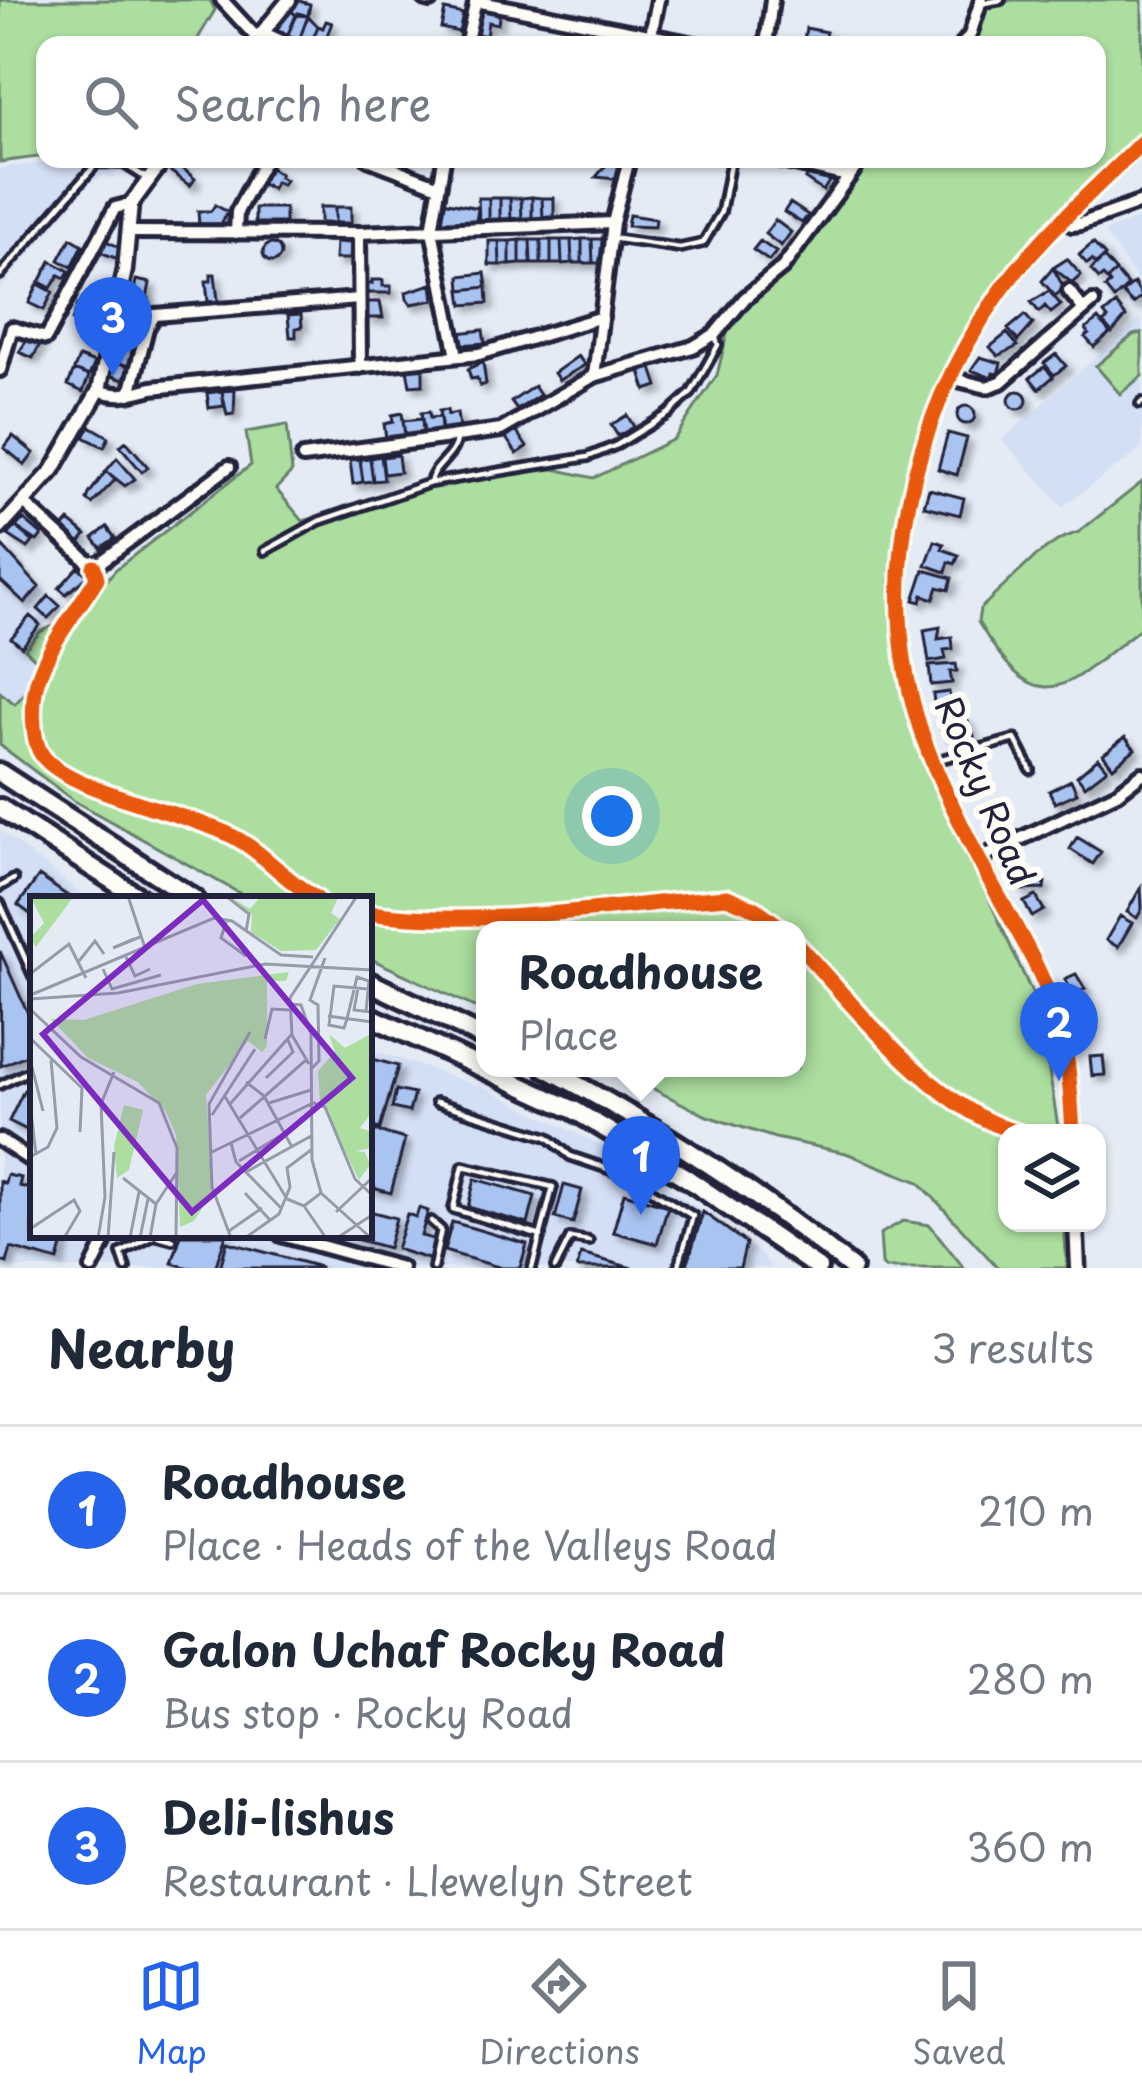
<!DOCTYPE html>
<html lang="en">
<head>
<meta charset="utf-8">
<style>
  :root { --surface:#fff; --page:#f2f2f3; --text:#1f2937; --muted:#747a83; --line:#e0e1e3; --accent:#2563eb }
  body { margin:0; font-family:"Playpen Sans",sans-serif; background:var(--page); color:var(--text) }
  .controls { position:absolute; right:36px; bottom:36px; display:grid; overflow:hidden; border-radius:24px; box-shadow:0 3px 9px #0004 }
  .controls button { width:108px; height:108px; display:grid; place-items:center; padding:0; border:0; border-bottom:3px solid var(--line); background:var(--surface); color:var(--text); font:60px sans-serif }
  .you { position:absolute; left:612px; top:816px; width:42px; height:42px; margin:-30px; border:9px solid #fff; border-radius:50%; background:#1a73e8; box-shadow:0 0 0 18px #1a73e833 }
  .badge { display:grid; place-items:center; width:78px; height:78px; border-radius:50%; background:var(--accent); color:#fff; font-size:39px; font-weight:700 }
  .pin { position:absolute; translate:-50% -99px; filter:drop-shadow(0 3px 6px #0008) }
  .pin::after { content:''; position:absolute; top:63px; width:42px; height:36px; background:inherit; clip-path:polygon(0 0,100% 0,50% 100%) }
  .popup { position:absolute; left:476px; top:921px; width:330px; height:156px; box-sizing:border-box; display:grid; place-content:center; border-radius:24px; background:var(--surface); filter:drop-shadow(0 3px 9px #0005); font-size:39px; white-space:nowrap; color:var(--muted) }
  .popup b { font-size:45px; color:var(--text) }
  .popup::after { content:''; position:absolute; left:50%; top:100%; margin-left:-24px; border:24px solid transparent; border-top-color:var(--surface) }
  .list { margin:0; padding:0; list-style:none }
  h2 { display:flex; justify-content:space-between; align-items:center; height:156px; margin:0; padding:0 48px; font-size:51px }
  h2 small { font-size:39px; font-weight:400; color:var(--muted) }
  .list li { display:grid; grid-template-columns:78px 1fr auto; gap:36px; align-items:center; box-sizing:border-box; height:168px; padding:0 48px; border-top:3px solid var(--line) }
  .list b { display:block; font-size:45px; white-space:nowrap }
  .list p { margin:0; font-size:39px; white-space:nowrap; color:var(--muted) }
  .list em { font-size:39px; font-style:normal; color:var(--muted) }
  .icon { flex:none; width:66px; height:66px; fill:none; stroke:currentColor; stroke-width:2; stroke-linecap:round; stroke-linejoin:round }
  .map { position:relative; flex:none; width:1142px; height:1268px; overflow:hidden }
  .search { position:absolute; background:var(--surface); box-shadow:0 3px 9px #0004; left:36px; right:36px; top:36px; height:132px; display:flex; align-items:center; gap:30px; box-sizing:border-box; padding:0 42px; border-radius:24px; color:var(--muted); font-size:45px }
  .sheet { height:660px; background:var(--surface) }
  nav { display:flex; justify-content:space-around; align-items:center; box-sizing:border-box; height:168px; border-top:3px solid var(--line); background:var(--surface); font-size:33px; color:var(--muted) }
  nav a { display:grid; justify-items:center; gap:6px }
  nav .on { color:var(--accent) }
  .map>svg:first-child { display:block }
  .built { fill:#d3dff4 }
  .green { fill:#acde9f; stroke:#67806d; stroke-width:3 }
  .building { fill:#aac4f1; stroke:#22223b; stroke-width:3; filter:url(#shadow) }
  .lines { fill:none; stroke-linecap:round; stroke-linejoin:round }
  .service-casing { stroke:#22223b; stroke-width:14 }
  .minor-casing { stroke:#22223b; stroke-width:20 }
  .tertiary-casing { stroke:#22223b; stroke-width:21 }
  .trunk-casing { stroke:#22223b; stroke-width:26 }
  .service { stroke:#fdfcf7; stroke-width:4.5 }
  .minor { stroke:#fdfcf7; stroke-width:10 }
  .tertiary { stroke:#fdfcf7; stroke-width:12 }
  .trunk { stroke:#fdfcf7; stroke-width:16 }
  .cycleway-casing { stroke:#fdfcf7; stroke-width:22 }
  .cycleway { stroke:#e8590c; stroke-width:15 }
  .labels { text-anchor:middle; stroke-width:12; stroke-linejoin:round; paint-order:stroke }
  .street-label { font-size:36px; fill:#22223b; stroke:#fdfcf7 }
  .inset-road { fill:none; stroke:#969bab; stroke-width:3 }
  .view { fill:#7b2cbf; fill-opacity:0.15; stroke:#7b2cbf; stroke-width:6 }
  .inset-edge { fill:none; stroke:#22223b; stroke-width:6 }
</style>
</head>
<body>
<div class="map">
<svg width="1142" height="1268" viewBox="0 0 1142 1268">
  <defs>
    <filter id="shadow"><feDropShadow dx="5.5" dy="5.5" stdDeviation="3" flood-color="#0004"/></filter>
  </defs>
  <rect width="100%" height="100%" fill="#e4ebf5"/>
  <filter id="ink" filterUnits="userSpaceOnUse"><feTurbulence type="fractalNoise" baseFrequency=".00833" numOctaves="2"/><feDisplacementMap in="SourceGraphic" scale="24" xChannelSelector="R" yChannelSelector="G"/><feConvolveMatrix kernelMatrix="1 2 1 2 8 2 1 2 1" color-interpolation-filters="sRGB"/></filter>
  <g filter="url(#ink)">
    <path class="built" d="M72 159H119L124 163 112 179 105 175 88 185 0 289V168Z
      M1142 217V287L1104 232Z
      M1142 317V449L1063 506 1002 440Z
      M0 544 24 566 21 570 60 606 25 649 43 664 33 684 14 704 0 692Z
      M0 830 88 899H33V1235H369V1048L487 1089 629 1159 756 1250 772 1268H0Z"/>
    <path class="green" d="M0 0H210L215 10 194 45H45V156L0 162Z
      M1011 0H1142V130L1021 257 938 380 900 506 890 581 911 730 1039 1008 1059 1133H1007V1223H1064L1067 1268H998L919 1182 846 1153 775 1138 707 1116 612 1068H797V930H485V1012L369 958V899H250L74 801 0 745V692L15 704 33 684 42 665 25 649 40 632 78 614 116 569 251 465 246 432 287 425 292 472 276 489 303 521 452 478 554 469 594 478 674 439 717 375 729 326 794 264 871 159H1097V45H967L977 32 986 8Z
      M1142 333V376L1120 394 1096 366 1133 335Z
      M1142 482V627C1064 687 1041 727 978 622L980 609 1036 556 1060 539 1079 532Z
      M903 1221 930 1225 964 1268H885L882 1264 880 1234Z"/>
    <path class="building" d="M296 0 310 4 308 16 296 15 289 9Z
      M481 7 500 10 498 24 488 22 486 36 477 34Z
      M289 9 296 15 287 36 274 28Z
      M445 10 463 14 459 32 441 28Z
      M298 13 308 16 299 40 287 36Z
      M308 16 318 26 311 44 299 40Z
      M326 21 332 23 323 45 311 44 318 26 323 28Z
      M806 28 826 32 823 45H803Z
      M172 159 195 179 190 186 166 168Z
      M611 159H621L616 179 596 177Z
      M268 167 280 174 279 177 285 180 282 185 275 182 272 189 260 183Z
      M809 174 830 180 823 191 805 179Z
      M532 197V219H522L521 198Z
      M532 197 542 198 543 219H532Z
      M478 198H489V220H479Z
      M489 198H500V220H489Z
      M500 198H510L511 219 500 220Z
      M510 198H521L522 219H511Z
      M542 198H554V219H543Z
      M443 201 478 208 476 222H439Z
      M790 203 808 215 802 223 784 212Z
      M215 205 228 212 221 224H199L198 211H211Z
      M320 207H335V223H320Z
      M335 207H351V223H335Z
      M255 208H285V223H255Z
      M629 215 656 219 655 227 627 226Z
      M775 220 791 232 781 246 765 234Z
      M71 238 83 245 72 267 59 260Z
      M102 239 121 248 118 259 97 251Z
      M582 239H592L593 263H582Z
      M582 239V263H572L571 240Z
      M592 239H602L603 263H593Z
      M520 240H530L531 264H520Z
      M520 240V264L510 265V241Z
      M530 240H541V264H531Z
      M541 240H551V264H541Z
      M551 240H561L562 264H551Z
      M561 240H571L572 263 562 264Z
      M489 241H499L500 265H489Z
      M499 241H510V265H500Z
      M760 241 776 252 769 261 753 250Z
      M336 242 351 243 350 259H335Z
      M1093 243 1105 256 1096 264 1092 260 1087 264 1079 255Z
      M263 253a9 9 0 1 1 18 0a9 9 0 1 1-18 0Z
      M1104 258 1116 272 1107 280 1103 276 1099 279 1091 270Z
      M1067 259 1081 275 1072 283 1053 268Z
      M51 261 69 271 65 278 59 275 51 288 40 282Z
      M1053 268 1064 288 1055 296 1042 281Z
      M1116 272 1128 286 1114 299 1105 288 1110 284 1107 280Z
      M485 273 487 287 461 290 460 276Z
      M211 274H215L218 301 208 302 206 281H211Z
      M136 280 150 283 147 299 133 296Z
      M372 280H383V286H391V293H367V284H372Z
      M1134 283 1142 297 1133 304 1122 293Z
      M38 284 53 292 44 310 29 303Z
      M432 284 434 300 411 304 407 299 406 292Z
      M487 287 488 303 463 305 461 290Z
      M1049 291 1061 305 1051 313 1045 306 1039 312 1031 302Z
      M133 296 149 299 143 323 129 320Z
      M367 302H380L383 318H367Z
      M78 304 90 309 84 326 72 321Z
      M1116 304 1126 317 1112 333 1103 323 1108 319 1104 314Z
      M301 314 302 327 296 328V337H290L288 315Z
      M1025 315 1033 324 1018 341 1008 329Z
      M1098 319 1110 333 1094 347 1085 337 1089 334 1086 329Z
      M483 330 485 343 460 345 458 333Z
      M1007 333 1018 346 998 356 990 347Z
      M29 337 41 342 33 358 19 352Z
      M120 340 134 344 128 366 114 361Z
      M1056 354 1066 366 1054 375 1044 363Z
      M578 356 585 365 559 380 554 373Z
      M79 357 95 363 89 376 74 370Z
      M980 357 1001 363 998 374 993 373 992 378 971 370Z
      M114 361 128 366 124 380 109 375Z
      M483 362 486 384 480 386 477 378 471 379 468 369Z
      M1045 366 1053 377 1039 389 1030 378Z
      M423 367V385L410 386 407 369Z
      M652 368 658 386 646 390 640 371Z
      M74 370 89 376 83 392 68 385Z
      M534 386 540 395 517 410 511 402Z
      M235 390 234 414 227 415 222 391Z
      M1009 400a9 9 0 1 1 18 0a9 9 0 1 1-18 0Z
      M222 391 224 406 209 408 207 393Z
      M957 415a9 9 0 1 1 18 0a9 9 0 1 1-18 0Z
      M447 410 448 415 457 413 459 428 442 430 439 411Z
      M429 412 430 418 440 417 441 430 424 433 421 413Z
      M402 413 405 436 386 438 384 424 393 422 392 415Z
      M627 415 634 427 618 436 611 425Z
      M422 419 423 433 405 435 403 421Z
      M90 426 109 437 104 447 84 437Z
      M516 431 527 447 517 454 506 438Z
      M948 433 967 438 957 475 938 469Z
      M13 436 34 453 25 465 4 448Z
      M126 441 148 467 142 472 120 446Z
      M398 455 400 472 384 474 382 457Z
      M381 456 384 480 373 481 370 458Z
      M117 458 135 479 125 486 106 471Z
      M370 458 373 481 363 482 360 459Z
      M360 459 363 482 353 484 350 460Z
      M106 471 115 480 92 504 87 500 89 494Z
      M929 489 964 498 960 515 924 506Z
      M23 519 42 535 37 541 16 527Z
      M69 521 86 535 80 543 62 529Z
      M16 527 33 542 28 548 8 535Z
      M107 527 115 538 101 548 93 538Z
      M935 541 944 544 942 549 959 555 955 564 949 562 946 572 926 565Z
      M3 547 39 587 25 603 0 580V551Z
      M78 567 88 576 66 594 59 588Z
      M924 570 952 578 949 590 938 587 934 599 923 595 921 602 914 600Z
      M49 596 60 606 48 618 38 609Z
      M30 616 40 625 22 647 11 638Z
      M940 627 938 639 952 637 953 649 944 650 946 659 929 662 924 630Z
      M956 664 957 671 950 672 952 683 931 685 929 666Z
      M949 692 952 710 935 712 933 694Z
      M967 719 974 736 954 743 950 733 944 735 941 729Z
      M1125 737 1135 749 1113 767 1103 754Z
      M1098 758 1107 769 1085 786 1077 776Z
      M972 762 978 782 966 786 960 765Z
      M1071 780 1077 793 1055 803 1049 791Z
      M1077 837 1101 852 1093 864 1070 849Z
      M39 876 72 899H33V916L18 905Z
      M1020 880 1045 882 1044 889 1019 890Z
      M1141 887 1142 909 1137 918 1127 912Z
      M1036 896 1044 910 1032 917 1024 902Z
      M1120 916 1132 923 1118 947 1106 940Z
      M0 951 33 1025V1052L1 1066Z
      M1076 974 1085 989 1073 995 1065 979Z
      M1103 1056 1105 1075 1092 1076 1090 1057Z
      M369 1058 398 1066 380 1129 369 1126Z
      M32 1084H33V1133L9 1121 24 1090 28 1092Z
      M396 1090 414 1094 409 1112 392 1108Z
      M373 1130 405 1139 391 1193 369 1187V1146Z
      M7 1175 21 1178 19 1186 33 1190V1235H65L58 1261 11 1248 7 1263 0 1261V1181L5 1183Z
      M475 1179 535 1196 528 1224 468 1207Z
      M564 1185 582 1190 573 1223 555 1218Z
      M624 1193 668 1206 657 1244 613 1232Z
      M419 1208 428 1211 421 1236 437 1240 431 1260 396 1249 407 1214 416 1217Z
      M369 1211 396 1218 388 1248 341 1235H369Z
      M703 1212 746 1243 740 1268H686Z
      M452 1222 527 1244 520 1268H502L444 1251Z
      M181 1235H226L215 1268H189L172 1263Z
      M227 1242 320 1267V1268H220Z
      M581 1254 632 1268H577Z"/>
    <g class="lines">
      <defs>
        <path id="service" d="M980 4 1001 0
          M611 238 680 248 703 243 721 212 731 159
          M0 275 97 163 124 164 148 179
          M1140 404 1142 402
          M430 483C433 465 456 456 456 438
          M265 551 319 521 430 483 588 457 617 445 668 414 691 393 718 345 715 334
          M938 760 1015 739 1031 770
          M0 887 14 879
          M0 903 33 976
          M0 1085 33 1069
          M436 1102 548 1137 570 1156 626 1175 693 1216 678 1268
          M431 1221 441 1230 433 1268
          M121 1253 155 1235 173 1240
          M121 1253 126 1268
          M532 1268 553 1187 463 1166 453 1209 541 1236
          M555 1268 570 1238 589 1241"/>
        <path id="minor" d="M222 0 257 38
          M426 0 430 1
          M475 1 700 45
          M262 32 290 45
          M466 45 476 0
          M649 45 658 0
          M766 45 772 0
          M962 45 970 35 981 0
          M368 159 439 186
          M444 159 432 230 457 356
          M773 159 847 176
          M1065 219 1072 225 1080 224 1142 202
          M129 232 359 233 613 223
          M236 233 237 212 265 159
          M359 233 360 367
          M1069 291 1084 310
          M0 370 12 328 46 338 115 208 131 204
          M594 376 613 223 629 159
          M950 378 987 387 1001 382 1093 302
          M99 390C118 398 133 393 152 388L479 354 602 317
          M130 394 147 328 155 315 359 299
          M303 457 501 430 594 376 693 347 715 334 745 298 783 267 862 159
          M24 503 94 567 229 467
          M978 859 1117 793 1142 774
          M0 1140 33 1162
          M281 1235 401 1268
          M92 1268 108 1235"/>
        <path id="tertiary" d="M252 45 289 0
          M0 528 53 470 99 390 125 270 131 204 164 159
          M1073 1133C1071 1103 1070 1072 1064 1042 1050 973 997 901 967 836 950 801 932 765 920 728 873 581 911 419 998 295 1038 238 1093 191 1142 142
          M1076 1223 1078 1268"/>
        <path id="trunk" d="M0 773 194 899
          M0 808 141 899
          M369 982 485 1038
          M369 1016 574 1110 685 1177 818 1268
          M546 1068C654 1125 756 1191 852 1268"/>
      </defs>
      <use href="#service" class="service-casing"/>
      <use href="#minor" class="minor-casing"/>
      <use href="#tertiary" class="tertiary-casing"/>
      <use href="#trunk" class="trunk-casing"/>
      <use href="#service" class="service"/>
      <use href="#minor" class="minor"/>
      <use href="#tertiary" class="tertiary"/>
      <use href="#trunk" class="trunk"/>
      <defs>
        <path id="cycleway" d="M94 567 97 578C77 611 48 645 37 682 32 701 31 739 42 755 66 790 186 813 228 834 261 849 285 881 317 899
          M369 913C487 929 609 905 727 897L756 909 784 930
          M797 944C854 1005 938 1113 1020 1133
          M1073 1133C1071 1103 1070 1072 1064 1042 1050 973 997 901 967 836 950 801 932 765 920 728 873 581 911 419 998 295 1038 238 1093 191 1142 142"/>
      </defs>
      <use href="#cycleway" class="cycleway-casing"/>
      <use href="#cycleway" class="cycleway"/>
    </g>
  </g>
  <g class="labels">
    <g class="street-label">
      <text transform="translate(985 791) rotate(67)" y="13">Rocky Road</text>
    </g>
  </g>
  <g transform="translate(30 896)">
    <rect width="342" height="342" fill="#e4ebf5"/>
    <path d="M0 0H44L6 51 0 42 14 27ZM199 0 220 13 231 0H309L301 17 310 23 286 54 251 55 221 36 222 19ZM259 76 256 85H237V150L232 156 218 145 176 199 183 296 164 325 150 331 146 239 136 216 108 186 58 162 21 123 54 124 167 88ZM342 137V216L330 232 342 236V252L325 255 335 256 340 269 329 284 290 205 288 175 305 156 299 138 315 152ZM94 209 113 214 99 274 87 282 84 250Z" fill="#acde9f"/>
    <path class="inset-road" d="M98 0 115 52M196 0 219 18 216 35M197 23 191 42 216 60M104 43 83 52 110 41M96 61 105 80 120 73M49 65 65 45 74 58M73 73 82 93 131 79M0 78 39 48 56 82M328 92 324 114 342 116M3 98 184 22 202 25 251 59 283 61M0 103 88 97 235 68 342 74M260 108 271 109 281 137 282 264 291 297 341 342M0 113 51 161 129 207 147 252 146 342M298 120 342 126M317 123 314 132 299 129 304 90 338 93M317 123 327 81 339 85 336 116M0 142 52 192 50 236M235 143 242 113 259 114M0 163 13 215M279 168 262 139 260 102 327 0M280 174 289 165 288 109 280 104 295 62M236 182 263 156 257 142M216 186 234 200 262 251M194 199 257 303M281 206 295 211 325 283 342 299M0 207 6 259M239 207 281 194M200 208 261 139M182 219 225 153M210 222 276 164M201 247 206 266 252 313M182 256 281 208M0 261 18 251 27 232 21 164M209 265 255 237M216 276 281 240M93 282 126 308M215 297 240 324M257 303 274 310 291 297M274 310 296 342M306 316 342 282M0 333 44 304 50 315 34 342M199 335 232 312M68 342 75 301 71 208 84 176M78 342 84 256M100 342 109 296M110 342 118 303M120 342 126 308 147 276M201 342 182 291 179 208 220 136M215 342 249 318 260 291 257 272 281 254M307 342 342 319"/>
    <path class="view" d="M173 4 322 182 162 316 13 138Z"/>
    <rect width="342" height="342" class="inset-edge"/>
  </g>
</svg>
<div class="controls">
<button><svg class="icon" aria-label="layers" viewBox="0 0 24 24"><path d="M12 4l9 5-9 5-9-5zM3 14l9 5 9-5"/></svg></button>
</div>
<div class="you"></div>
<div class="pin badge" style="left:641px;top:1215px">1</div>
<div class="popup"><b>Roadhouse</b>Place</div>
<div class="pin badge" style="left:1059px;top:1081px">2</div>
<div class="pin badge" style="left:113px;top:376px">3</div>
<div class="search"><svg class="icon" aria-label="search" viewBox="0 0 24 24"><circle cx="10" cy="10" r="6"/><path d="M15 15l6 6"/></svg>Search here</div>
</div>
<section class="sheet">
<h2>Nearby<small>3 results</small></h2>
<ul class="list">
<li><span class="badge">1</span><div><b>Roadhouse</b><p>Place · Heads of the Valleys Road</p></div><em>210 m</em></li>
<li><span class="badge">2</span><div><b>Galon Uchaf Rocky Road</b><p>Bus stop · Rocky Road</p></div><em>280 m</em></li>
<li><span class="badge">3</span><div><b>Deli-lishus</b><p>Restaurant · Llewelyn Street</p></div><em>360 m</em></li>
</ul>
</section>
<nav>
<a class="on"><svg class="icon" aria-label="map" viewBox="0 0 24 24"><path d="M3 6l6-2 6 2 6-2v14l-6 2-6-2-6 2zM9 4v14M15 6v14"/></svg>Map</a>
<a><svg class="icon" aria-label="directions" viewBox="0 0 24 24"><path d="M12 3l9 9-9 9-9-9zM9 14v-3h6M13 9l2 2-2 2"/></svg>Directions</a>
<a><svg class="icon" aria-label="saved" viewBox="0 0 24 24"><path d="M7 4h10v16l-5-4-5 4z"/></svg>Saved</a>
</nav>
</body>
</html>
